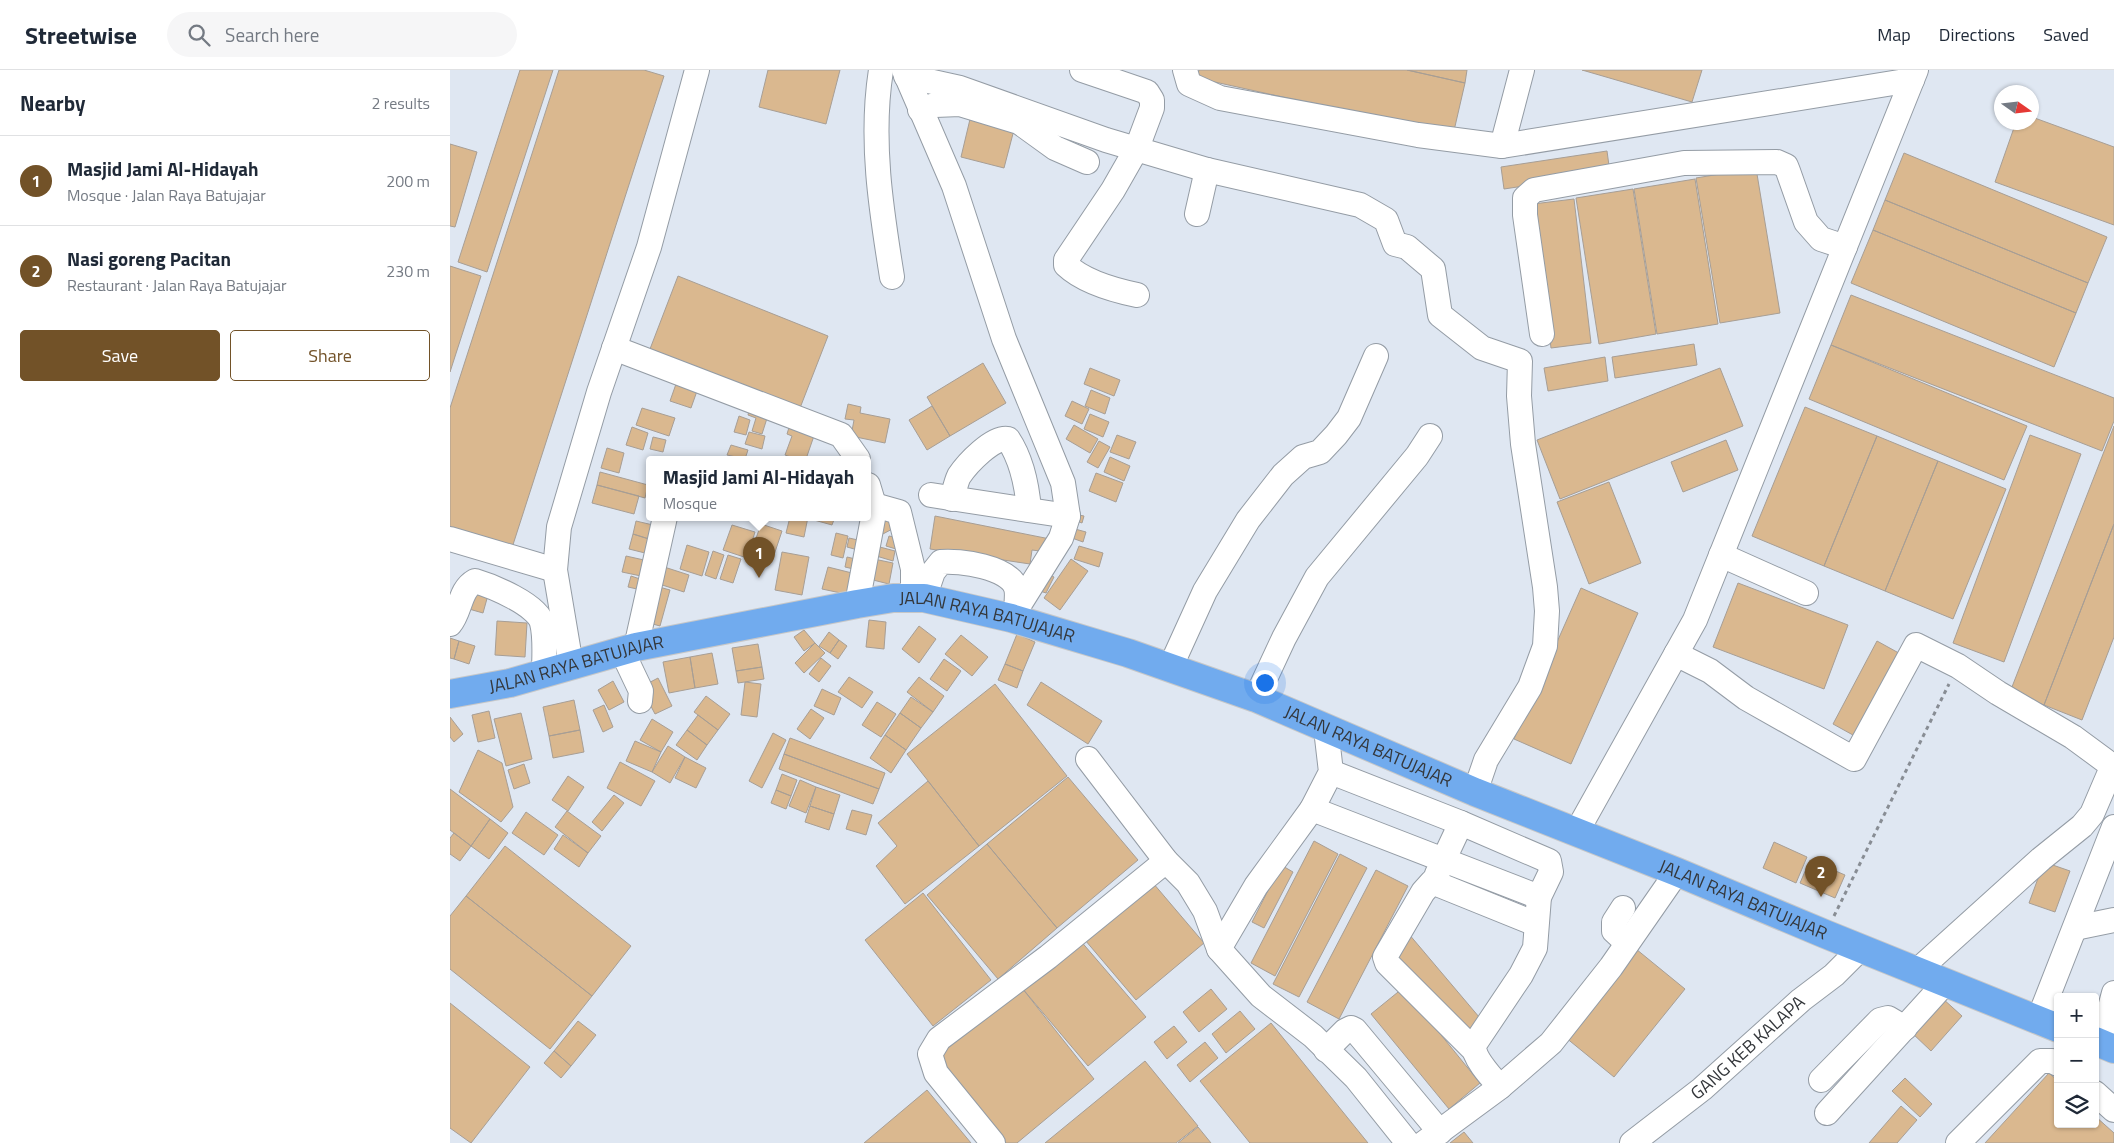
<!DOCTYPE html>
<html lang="en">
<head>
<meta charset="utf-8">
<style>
  :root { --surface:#fff; --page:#f6f6f7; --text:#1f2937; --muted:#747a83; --line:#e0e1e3; --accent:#725228 }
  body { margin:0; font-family:"Titillium Web",sans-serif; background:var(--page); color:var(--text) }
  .controls { position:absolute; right:15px; bottom:15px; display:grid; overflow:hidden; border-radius:5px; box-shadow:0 1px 4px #0004 }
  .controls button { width:45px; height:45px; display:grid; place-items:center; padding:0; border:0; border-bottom:1px solid var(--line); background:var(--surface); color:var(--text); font:25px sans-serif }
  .compass { position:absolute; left:1544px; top:15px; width:45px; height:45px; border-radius:50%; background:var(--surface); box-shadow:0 1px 4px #0004; rotate:104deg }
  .you { position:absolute; left:814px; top:612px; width:18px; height:18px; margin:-12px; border:4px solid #fff; border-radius:50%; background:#1a73e8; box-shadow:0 0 0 8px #1a73e833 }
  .badge { display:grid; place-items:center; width:32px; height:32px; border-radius:50%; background:var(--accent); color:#fff; font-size:16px; font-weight:700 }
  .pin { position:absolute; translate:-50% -41px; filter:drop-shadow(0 1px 2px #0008) }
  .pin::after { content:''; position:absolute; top:26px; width:18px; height:15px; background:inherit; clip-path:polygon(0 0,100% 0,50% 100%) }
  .popup { position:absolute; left:196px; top:386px; width:225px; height:65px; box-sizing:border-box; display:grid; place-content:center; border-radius:5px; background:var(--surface); filter:drop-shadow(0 1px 4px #0005); font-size:16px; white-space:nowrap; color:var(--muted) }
  .popup b { font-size:19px; color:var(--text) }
  .popup::after { content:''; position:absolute; left:50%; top:100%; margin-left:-10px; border:10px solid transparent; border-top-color:var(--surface) }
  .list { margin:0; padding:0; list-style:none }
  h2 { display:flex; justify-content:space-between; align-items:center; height:65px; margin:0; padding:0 20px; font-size:21px }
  h2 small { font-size:16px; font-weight:400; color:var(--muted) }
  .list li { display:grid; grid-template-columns:32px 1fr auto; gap:15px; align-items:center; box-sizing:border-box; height:90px; padding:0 20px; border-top:1px solid var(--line) }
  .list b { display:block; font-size:19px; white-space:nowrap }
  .list p { margin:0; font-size:16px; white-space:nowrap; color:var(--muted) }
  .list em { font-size:16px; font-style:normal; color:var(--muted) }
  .actions { display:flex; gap:10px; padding:15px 20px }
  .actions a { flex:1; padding:11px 0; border:1px solid var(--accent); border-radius:5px; text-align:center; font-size:18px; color:var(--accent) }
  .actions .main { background:var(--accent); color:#fff }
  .icon { flex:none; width:28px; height:28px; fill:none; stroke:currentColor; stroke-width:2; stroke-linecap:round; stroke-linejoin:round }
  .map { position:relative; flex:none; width:1664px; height:1073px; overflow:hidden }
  header { display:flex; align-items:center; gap:30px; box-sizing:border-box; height:70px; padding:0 25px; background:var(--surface); border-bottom:1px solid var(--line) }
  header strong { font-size:24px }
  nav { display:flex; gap:28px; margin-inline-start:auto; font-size:18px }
  .search { width:350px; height:45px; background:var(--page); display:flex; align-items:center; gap:12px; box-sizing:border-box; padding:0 18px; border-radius:28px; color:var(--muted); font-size:19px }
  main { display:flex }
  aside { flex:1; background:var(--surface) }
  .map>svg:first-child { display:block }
  .building { fill:#dab88f; stroke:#a79e95 }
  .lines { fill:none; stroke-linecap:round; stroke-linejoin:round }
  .minor-casing { stroke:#949ca5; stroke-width:26 }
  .highway-casing { stroke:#c6c7c8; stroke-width:30 }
  .path { stroke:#888d94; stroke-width:3; stroke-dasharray:4 4; stroke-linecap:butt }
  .minor { stroke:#fff; stroke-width:24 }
  .highway { stroke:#71abee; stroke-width:28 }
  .labels { text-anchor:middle; stroke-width:4; stroke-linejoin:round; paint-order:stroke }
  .street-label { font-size:18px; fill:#34373b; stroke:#fff }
</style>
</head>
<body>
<header>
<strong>Streetwise</strong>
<div class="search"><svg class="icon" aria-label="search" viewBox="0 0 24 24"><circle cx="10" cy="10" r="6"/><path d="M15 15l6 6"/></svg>Search here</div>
<nav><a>Map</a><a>Directions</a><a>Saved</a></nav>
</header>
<main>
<aside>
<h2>Nearby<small>2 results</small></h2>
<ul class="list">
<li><span class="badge">1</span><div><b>Masjid Jami Al-Hidayah</b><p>Mosque · Jalan Raya Batujajar</p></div><em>200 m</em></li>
<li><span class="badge">2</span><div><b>Nasi goreng Pacitan</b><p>Restaurant · Jalan Raya Batujajar</p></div><em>230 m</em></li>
</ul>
<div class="actions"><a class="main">Save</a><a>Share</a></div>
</aside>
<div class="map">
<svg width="1664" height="1073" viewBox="0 0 1664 1073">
  <rect width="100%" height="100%" fill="#dfe7f2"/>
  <path class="building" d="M70 0H103L37 202 8 192Z
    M109 0H194L214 6 60 484 0 464V338Z
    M318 0H390L376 54 309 37Z
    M749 0H957L1015 13 1003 65 747 8Z
    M957 0H1017L1015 13Z
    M1132 0H1252L1242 32Z
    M521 45 565 56 554 98 511 87Z
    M1582 47 1664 77V155L1545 112 1566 52H1582Z
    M0 74 27 82 5 157 0 156Z
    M1157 81 1160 103 1054 119 1051 97Z
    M1454 83 1657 167 1638 213 1435 130Z
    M1306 98 1330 243 1270 253 1246 108Z
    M1245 109 1268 254 1207 264 1184 119Z
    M1183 119 1206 264 1149 274 1126 128Z
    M1124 129 1141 273 1101 278 1083 134Z
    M1435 130 1638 213 1626 243 1423 160Z
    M1423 160 1626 243 1604 297 1401 213Z
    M0 196 31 206 0 302Z
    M228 206 378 266 350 338 200 279Z
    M1401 225 1664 328V351L1652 381 1381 275Z
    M1244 274 1247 295 1165 308 1162 287Z
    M1381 275 1577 356 1554 410 1359 329Z
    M1155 287 1158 311 1098 321 1094 298Z
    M533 293 556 333 500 366 477 327Z
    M640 298 670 310 664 326 634 314Z
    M1270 298 1293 356 1110 429 1087 370Z
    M226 314 247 321 241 338 220 331Z
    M641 320 660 328 655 344 635 336Z
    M622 331 639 339 632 354 615 346Z
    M398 334 411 337 410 343 440 349 435 373 401 366 404 350 395 349Z
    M482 336 500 366 477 380 459 350Z
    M300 337 319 342 312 364 302 361 306 348 298 345Z
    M1355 337 1427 366 1374 496 1302 466Z
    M192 338 225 348 219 366 186 355Z
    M640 344 659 352 653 367 634 359Z
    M289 346 300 350 296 365 284 362Z
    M341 351 366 360 356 389H346L335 385 342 366 337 364Z
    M624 355 648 369 640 383 616 369Z
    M1664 356V454L1594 635 1560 622Z
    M182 357 198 363 193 380 176 375Z
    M299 362 315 366 312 379 295 374Z
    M667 365 686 372 679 389 660 382Z
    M1580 365 1631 384 1554 592 1503 573Z
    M1427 366 1488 391 1435 521 1374 496Z
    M203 367 216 370 213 382 200 379Z
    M1276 370 1288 400 1233 422 1221 392Z
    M649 371 660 377 648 398 637 392Z
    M281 375 298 380 295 389 277 385Z
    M157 378 174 383 169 403 151 398Z
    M660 387 680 396 674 411 654 402Z
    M1488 391 1556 419 1503 549 1435 521Z
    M150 402 198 415 195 428 147 415Z
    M646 403 673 413 666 432 639 421Z
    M1159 412 1191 493 1139 514 1107 432Z
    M147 415 189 426 184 444 142 433Z
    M629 445 634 446 632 453 627 451Z
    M440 446 446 457 431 465 426 454Z
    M485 446 600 469 598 482 582 480 580 494 480 479Z
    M340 447H358L354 467 336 463Z
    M365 447H385L382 455 364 450Z
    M186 451 203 455 199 469 183 464Z
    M311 454 332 461 324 485 303 477Z
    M1664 454V567L1632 650 1594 635Z
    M282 455 305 462 297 488 273 480Z
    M625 459 636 462 633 472 622 468Z
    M386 463 398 466 393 488 381 485Z
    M183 464 199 469 195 483 179 479Z
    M439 466 448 468 446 479 436 476Z
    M399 468 417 472 415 482 397 477Z
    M237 475 259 482 252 506 230 499Z
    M426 476 445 481 443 491 423 485Z
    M629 476 653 483 649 497 624 489Z
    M263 481 274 485 266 509 255 505Z
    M332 482 359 487 352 525 325 520Z
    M278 485 291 489 283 513 270 509Z
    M176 486 194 490 191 506 172 502Z
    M397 487 414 491 412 501 395 497Z
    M419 488 443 493 439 514 415 508Z
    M621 489 638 501 610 540 594 528Z
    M208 495 239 505 234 522 203 512Z
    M378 497 410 505 405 526 372 519Z
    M598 504 604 507 596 523 590 521Z
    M181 506 190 509 187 519 178 517Z
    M1288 513 1398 555 1374 619 1263 577Z
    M202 515 220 520 210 556 192 551Z
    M1131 518 1188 543 1121 694 1064 669Z
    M18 519 38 525 33 543 12 537Z
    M419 550 436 552 434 579 416 577Z
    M47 551 77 553 75 587 45 585Z
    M469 556 486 569 469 593 452 579Z
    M354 560 365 573 354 581 344 567Z
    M379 562 389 570 380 583 369 576Z
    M567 564 585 572 573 601 555 594Z
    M511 565 538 587 522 606 495 584Z
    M0 568 9 571 4 589 0 588Z
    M389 570 397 576 388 589 380 583Z
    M9 571 25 576 19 594 4 589Z
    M1427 571 1456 587 1412 670 1383 654Z
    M365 573 375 583 354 603 345 593Z
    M308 574 312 597 286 601 282 578Z
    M262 583 268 614 245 618 240 587Z
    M240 587 245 618 219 623 213 592Z
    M371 588 381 596 369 612 359 604Z
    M494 589 511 601 497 621 480 609Z
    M555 594 573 601 567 618 548 610Z
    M312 597 314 609 288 613 286 601Z
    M399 607 423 622 412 638 388 622Z
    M469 607 494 626 483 642 457 622Z
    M208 608 222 636 205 644 191 617Z
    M163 611 174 632 159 640 148 620Z
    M295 612 311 614 307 647 291 645Z
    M591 612 652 651 638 674 577 635Z
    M545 614 617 706 529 776 457 684Z
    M372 619 391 628 384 645 364 636Z
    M256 626 280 644 268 660 244 642Z
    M461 627 483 642 471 658 450 643Z
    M124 630 130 660 99 666 93 637Z
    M427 632 446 644 431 667 412 655Z
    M154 635 163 657 153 662 143 640Z
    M361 639 374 648 360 669 347 659Z
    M39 641 45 668 28 672 22 645Z
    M71 643 82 689 56 696 44 649Z
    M450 643 471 658 456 680 435 665Z
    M248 645 268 660 257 675 237 660Z
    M0 647 13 664 4 672 0 667Z
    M202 649 223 662 211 682 190 670Z
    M130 660 134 682 103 688 99 666Z
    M237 660 257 675 247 690 226 675Z
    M323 663 336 670 312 718 299 711Z
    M435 665 456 680 441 703 420 688Z
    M340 668 435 703 429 719 334 684Z
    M185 671 211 682 202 702 176 691Z
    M218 676 235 687 220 713 202 702Z
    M28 680 52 693 63 737 51 752 9 722Z
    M334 684 429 719 423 734 329 699Z
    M235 687 256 698 246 718 225 708Z
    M170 692 205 711 191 736 157 718Z
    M74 694 80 713 64 719 58 700Z
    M332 704 347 710 341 726 326 720Z
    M118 706 134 717 118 741 102 730Z
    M618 707 688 790 607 858 537 774Z
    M350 710 366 717 356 743 339 736Z
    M478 711 529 776 455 834 426 796 447 776 428 753Z
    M366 717 390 725 384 744 360 736Z
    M0 719 40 749 21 776 0 760Z
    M326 720 341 726 336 739 321 733Z
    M164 725 174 733 152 761 142 752Z
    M360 736 384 744 379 760 355 752Z
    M402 740 422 745 416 765 396 759Z
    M117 741 151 766 138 783 105 757Z
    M76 742 108 765 94 785 62 763Z
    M40 749 58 763 39 789 21 776Z
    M4 763 21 776 10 791 0 784V768Z
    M113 765 138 783 129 797 104 779Z
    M864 771 888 784 825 906 801 893Z
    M1324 772 1357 787 1346 813 1313 798Z
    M537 774 607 858 548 909 477 825Z
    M55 776 181 876 142 926 16 826Z
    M890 784 917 798 849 927 823 914Z
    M1360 790 1395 805 1385 828 1350 813Z
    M1594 792 1620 801 1605 842 1579 833Z
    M831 795 843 802 814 858 802 852Z
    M926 800 958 816 889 949 857 932Z
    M703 813 754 873 686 930 635 870Z
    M473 823 541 910 483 956 415 870Z
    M16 826 142 926 100 979 0 899V846Z
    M958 863 1035 954 1024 971 941 880Z
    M629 869 696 947 638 996 572 918Z
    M1186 879 1235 919 1164 1007 1115 967Z
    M572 918 644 1009 567 1073H556L484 989Z
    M953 918 1030 1013 999 1039 921 944Z
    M761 919 777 939 749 962 733 942Z
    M1492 928 1512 946 1481 981 1461 962Z
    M0 933 80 997 21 1073 0 1058Z
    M790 941 805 959 776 983 762 964Z
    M128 951 146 965 121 996 104 981Z
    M821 953 918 1073H800L750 1011Z
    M724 956 737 972 717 989 704 972Z
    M755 972 768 988 740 1012 727 995Z
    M104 981 121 996 111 1008 94 993Z
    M695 991 748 1056 726 1073H595Z
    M1599 1003 1608 1011V1054H1645V1046L1664 1063V1073H1535Z
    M1455 1008 1482 1034 1470 1047 1442 1021Z
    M477 1020 521 1073H414Z
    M1451 1036 1467 1050 1447 1073H1419Z
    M748 1057 761 1073H728Z
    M1014 1062 1023 1073H1000Z"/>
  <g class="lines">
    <defs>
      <g id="minor">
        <path d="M431 0C420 69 431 139 442 207"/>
        <path d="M454 0 504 116 554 269 613 413 618 446 611 468 561 548"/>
        <path d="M632 0 697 22 702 30V38L687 78 663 120 616 190V195C634 212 663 220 687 225"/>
        <path d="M735 0 739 14 770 28 968 65 1052 76 1462 10"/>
        <path d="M456 6 510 18 656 70 757 100 910 135 936 150 945 174 957 177 983 199 990 245 1032 278 1070 291 1069 326 1073 374 1095 517 1097 541 1095 576 1080 617 1036 690 1025 722"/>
        <path d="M470 40 485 35 510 34 569 52 605 78 637 92"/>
        <path d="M1052 76 1072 0"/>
        <path d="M747 144 757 100"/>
        <path d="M1092 264 1075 145V128L1084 120 1234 93 1327 92 1336 96 1338 101 1356 152 1371 169 1395 177"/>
        <path d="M164 278 391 365 408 389"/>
        <path d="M481 425 618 446"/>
        <path d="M502 429C504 422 506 412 509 406 517 394 543 366 558 369 572 390 577 415 579 440"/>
        <path d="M424 435 449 442 463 499V527"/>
        <path d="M0 469 105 500"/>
        <path d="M1271 485 1356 523"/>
        <path d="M474 528 483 502 491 492C509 490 560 497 566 518 568 524 566 535 566 542"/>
        <path d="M407 534 424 443V435L418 415"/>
        <path d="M0 554C11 541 9 520 25 511 42 516 88 535 92 553 96 568 94 588 94 603"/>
        <path d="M186 577 215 447"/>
        <path d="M172 581 191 621 190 631"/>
        <path d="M1226 584 1260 601 1296 628 1404 689 1466 575 1508 596 1548 623 1623 667 1661 695 1660 702 1642 744 1632 756 1591 789 1467 901"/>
        <path d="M121 595 105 500 109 457 149 322 199 177 247 0"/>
        <path d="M720 598 755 521 798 450 833 405 853 387 870 382 886 365 899 348 926 286"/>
        <path d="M806 628 834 568 867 507 967 386 980 366"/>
        <path d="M876 659 881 702 862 739 1089 827"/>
        <path d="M638 689 716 791 738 813 755 841 769 879 811 926 863 966 906 1008 958 1073"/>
        <path d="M881 702 1011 753 1099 791 1101 802 1089 827 1085 878 1071 905 1024 975C1023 988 1042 1008 1050 1017L974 1073"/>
        <path d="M1126 763 1245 550 1466 0"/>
        <path d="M987 804 1011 753"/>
        <path d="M1173 838 1164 852V861L1177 873"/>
        <path d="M1625 858 1664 850"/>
        <path d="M769 879 806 816 862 739"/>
        <path d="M1588 951 1664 757"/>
        <path d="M1647 972 1657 949 1664 923"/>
        <path d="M876 980 895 961 901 958 905 960 990 1062"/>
        <path d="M1024 980 937 893 935 887 973 822 982 812 1086 854"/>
        <path d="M1371 1010 1430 950 1438 948 1455 958"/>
        <path d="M1050 1017 1101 973 1161 897 1227 802"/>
        <path d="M1645 1023 1664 1040"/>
        <path d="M1377 1043 1495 913"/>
        <path d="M543 1073 486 1003 480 984 489 969 598 887 716 791"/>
        <path id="s1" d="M1182 1073 1252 1019 1351 930 1384 905 1411 878"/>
        <path d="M1508 1073 1590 991H1602L1608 994"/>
      </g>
      <g id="highway">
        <path id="s2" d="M0 624 60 613 186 577 407 534 443 528H474L561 548 678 583 806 628 1025 722 1227 802 1375 864 1608 958"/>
        <path d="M1645 971 1664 979"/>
      </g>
    </defs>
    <use href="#minor" class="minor-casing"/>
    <use href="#highway" class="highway-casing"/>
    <path class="path" d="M1384 846 1499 614"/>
    <use href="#minor" class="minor"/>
    <use href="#highway" class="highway"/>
  </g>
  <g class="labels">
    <g class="street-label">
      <text dy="6" stroke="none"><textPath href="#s2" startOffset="550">JALAN RAYA BATUJAJAR</textPath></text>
      <text dy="6" stroke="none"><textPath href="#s2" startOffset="130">JALAN RAYA BATUJAJAR</textPath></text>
      <text dy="6" stroke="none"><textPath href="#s2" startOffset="954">JALAN RAYA BATUJAJAR</textPath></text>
      <text dy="6" stroke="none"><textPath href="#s2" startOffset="1359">JALAN RAYA BATUJAJAR</textPath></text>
      <text dy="6" stroke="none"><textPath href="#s1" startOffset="150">GANG KEB KALAPA</textPath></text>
    </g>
  </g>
</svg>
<div class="controls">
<button>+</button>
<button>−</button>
<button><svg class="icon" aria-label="layers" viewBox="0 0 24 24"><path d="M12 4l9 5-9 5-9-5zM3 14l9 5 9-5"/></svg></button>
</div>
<svg class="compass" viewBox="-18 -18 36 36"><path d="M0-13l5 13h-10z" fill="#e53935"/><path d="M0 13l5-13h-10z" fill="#747a83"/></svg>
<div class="you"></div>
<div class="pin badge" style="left:309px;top:508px">1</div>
<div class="popup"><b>Masjid Jami Al-Hidayah</b>Mosque</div>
<div class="pin badge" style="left:1371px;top:827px">2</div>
</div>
</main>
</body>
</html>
